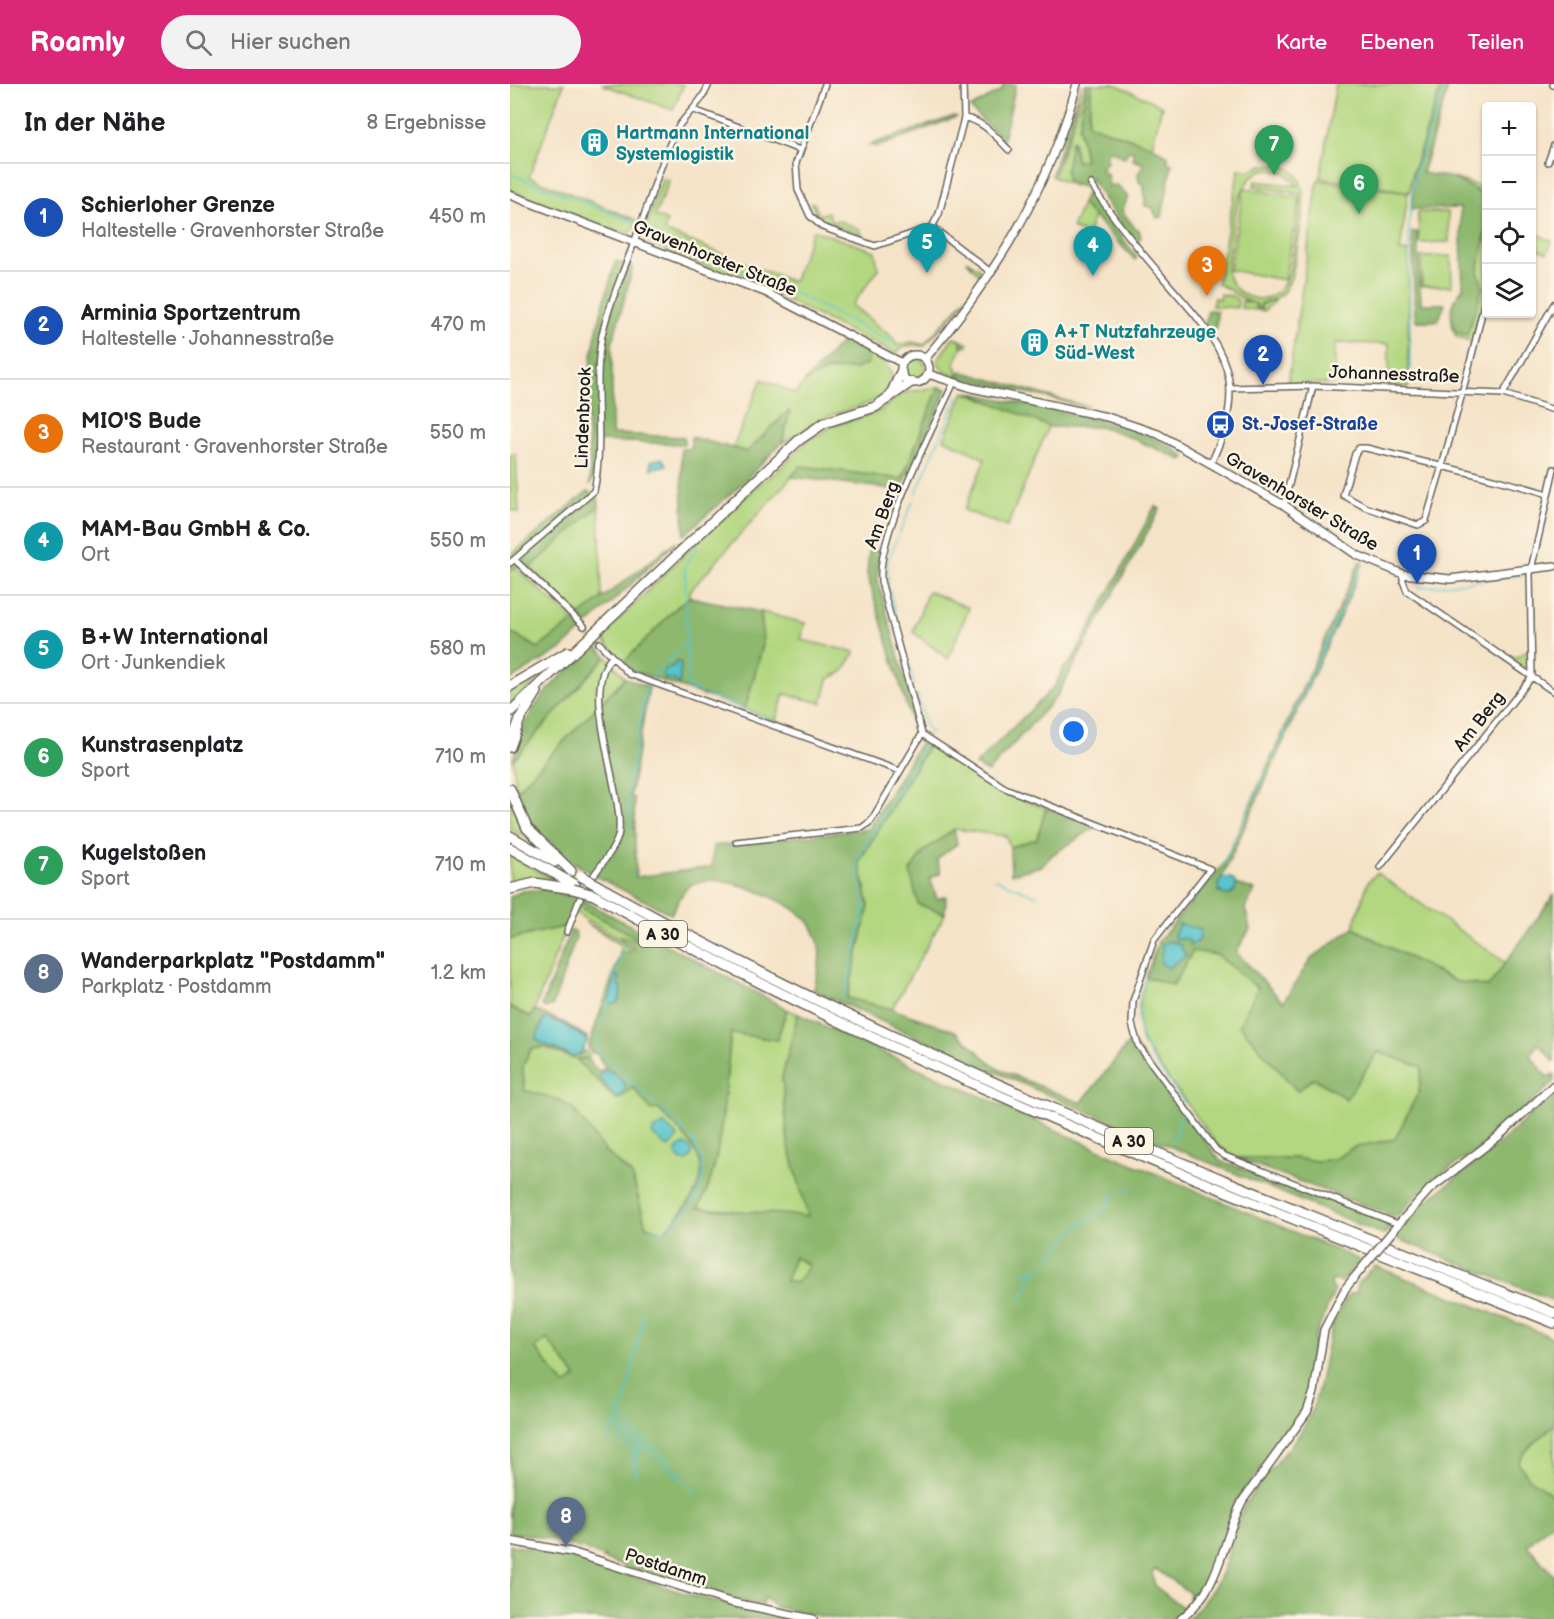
<!DOCTYPE html>
<html lang="de">
<head>
<meta charset="utf-8">
<style>
  :root { --surface:#fff; --page:#f2f2f2; --text:#202124; --muted:#757577; --line:#e0e0e0; --accent:#db2777 }
  body { margin:0; font-family:"Balsamiq Sans",sans-serif; background:var(--page); color:var(--text) }
  .controls { position:absolute; right:18px; top:18px; display:grid; overflow:hidden; border-radius:6px; box-shadow:0 2px 4px #0004 }
  .controls button { width:54px; height:54px; display:grid; place-items:center; padding:0; border:0; border-bottom:2px solid var(--line); background:var(--surface); color:var(--text); font:30px sans-serif }
  .you { position:absolute; left:564px; top:648px; width:21px; height:21px; margin:-15px; border:4px solid #fff; border-radius:50%; background:#1a73e8; box-shadow:0 0 0 9px #1a73e833 }
  .badge { display:grid; place-items:center; width:39px; height:39px; border-radius:50%; background:var(--accent); color:#fff; font-size:20px; font-weight:700 }
  .pin { position:absolute; translate:-50% -50px; filter:drop-shadow(0 2px 3px #0008) }
  .pin::after { content:''; position:absolute; top:32px; width:21px; height:18px; background:inherit; clip-path:polygon(0 0,100% 0,50% 100%) }
  .list { margin:0; padding:0; list-style:none }
  h2 { display:flex; justify-content:space-between; align-items:center; height:78px; margin:0; padding:0 24px; font-size:26px }
  h2 small { font-size:20px; font-weight:400; color:var(--muted) }
  .list li { display:grid; grid-template-columns:39px 1fr auto; gap:18px; align-items:center; box-sizing:border-box; height:108px; padding:0 24px; border-top:2px solid var(--line) }
  .list b { display:block; font-size:22px; white-space:nowrap }
  .list p { margin:0; font-size:20px; white-space:nowrap; color:var(--muted) }
  .list em { font-size:20px; font-style:normal; color:var(--muted) }
  .icon { flex:none; width:33px; height:33px; fill:none; stroke:currentColor; stroke-width:2; stroke-linecap:round; stroke-linejoin:round }
  .map { position:relative; flex:none; width:1044px; height:1535px; overflow:hidden }
  header { display:flex; align-items:center; gap:36px; box-sizing:border-box; height:84px; padding:0 30px; background:var(--accent); color:#fff }
  header strong { font-size:28px }
  nav { display:flex; gap:33px; margin-inline-start:auto; font-size:21px }
  .search { width:420px; height:54px; background:var(--page); display:flex; align-items:center; gap:15px; box-sizing:border-box; padding:0 21px; border-radius:33px; color:var(--muted); font-size:22px }
  main { display:flex }
  aside { flex:1; background:var(--surface) }
  .map>svg:first-child { display:block }
  .green { fill:#b2d780; stroke:#677a4e; stroke-width:1.5; fill-rule:evenodd }
  .forest { fill:#8db86e; stroke:#546a45; stroke-width:1.5; fill-rule:evenodd }
  .water { fill:#57c4cc; stroke:#3a7074; stroke-width:1.5 }
  .lines { fill:none; stroke-linecap:round; stroke-linejoin:round }
  .stream { stroke:#57c4cc; stroke-width:1.5 }
  .street-tunnel { stroke:#cabba6; stroke-width:5; stroke-dasharray:5 2.5; stroke-linecap:butt }
  .street-casing { stroke:#686258; stroke-width:8 }
  .secondary-casing { stroke:#686258; stroke-width:10 }
  .highway-casing { stroke:#686258; stroke-width:12 }
  .street { stroke:#fff; stroke-width:5 }
  .secondary { stroke:#fff; stroke-width:7 }
  .highway { stroke:#fff; stroke-width:9 }
  .secondary-bridge-casing { stroke:#686258; stroke-width:10; stroke-linecap:butt }
  .highway-bridge-casing { stroke:#686258; stroke-width:12; stroke-linecap:butt }
  .secondary-bridge { stroke:#fff; stroke-width:7 }
  .highway-bridge { stroke:#fff; stroke-width:9 }
  .labels { text-anchor:middle; stroke-width:5; stroke-linejoin:round; paint-order:stroke }
  .shield { fill:#fcf5e5; stroke:#5f5d58; stroke-width:1.5 }
  .shield-label { font-size:16px; font-weight:bold; fill:#1c1c1c }
  .culture-label { font-size:18px; font-weight:bold; fill:#0d838f; stroke:#fcf5e5; text-anchor:start }
  .street-label { font-size:18px; fill:#1c1c1c; stroke:#fcf5e5 }
  .transit-label { font-size:18px; font-weight:bold; fill:#164399; stroke:#fcf5e5; text-anchor:start }
</style>
</head>
<body>
<header>
<strong>Roamly</strong>
<div class="search"><svg class="icon" aria-label="search" viewBox="0 0 24 24"><circle cx="10" cy="10" r="6"/><path d="M15 15l6 6"/></svg>Hier suchen</div>
<nav><a>Karte</a><a>Ebenen</a><a>Teilen</a></nav>
</header>
<main>
<aside>
<h2>In der Nähe<small>8 Ergebnisse</small></h2>
<ul class="list">
<li><span class="badge" style="background:#1a4fb4">1</span><div><b>Schierloher Grenze</b><p>Haltestelle · Gravenhorster Straße</p></div><em>450 m</em></li>
<li><span class="badge" style="background:#1a4fb4">2</span><div><b>Arminia Sportzentrum</b><p>Haltestelle · Johannesstraße</p></div><em>470 m</em></li>
<li><span class="badge" style="background:#e8710a">3</span><div><b>MIO'S Bude</b><p>Restaurant · Gravenhorster Straße</p></div><em>550 m</em></li>
<li><span class="badge" style="background:#0f9aa8">4</span><div><b>MAM-Bau GmbH &amp; Co.</b><p>Ort</p></div><em>550 m</em></li>
<li><span class="badge" style="background:#0f9aa8">5</span><div><b>B+W International</b><p>Ort · Junkendiek</p></div><em>580 m</em></li>
<li><span class="badge" style="background:#2e9e5b">6</span><div><b>Kunstrasenplatz</b><p>Sport</p></div><em>710 m</em></li>
<li><span class="badge" style="background:#2e9e5b">7</span><div><b>Kugelstoßen</b><p>Sport</p></div><em>710 m</em></li>
<li><span class="badge" style="background:#5c6f8a">8</span><div><b>Wanderparkplatz &quot;Postdamm&quot;</b><p>Parkplatz · Postdamm</p></div><em>1.2 km</em></li>
</ul>
</aside>
<div class="map">
<svg width="1044" height="1535" viewBox="0 0 1044 1535">
  <rect width="100%" height="100%" fill="#fcf5e5"/>
  <filter id="ink" filterUnits="userSpaceOnUse"><feTurbulence type="fractalNoise" baseFrequency=".0167" numOctaves="2"/><feDisplacementMap in="SourceGraphic" scale="12" xChannelSelector="R" yChannelSelector="G"/><feConvolveMatrix kernelMatrix="1 2 1 2 8 2 1 2 1" color-interpolation-filters="sRGB"/></filter>
  <filter id="wash" filterUnits="userSpaceOnUse"><feTurbulence type="fractalNoise" baseFrequency=".008" numOctaves="4" result="noise"/><feDisplacementMap in="SourceGraphic" scale="24" xChannelSelector="R" yChannelSelector="G"/><feGaussianBlur stdDeviation="1.35" result="paint"/><feColorMatrix in="noise" values="0 0 0 0 0 0 0 0 0 0 0 0 0 0 0 0 0 1.4 0 .05"/><feComposite in="paint" operator="in"/></filter>
  <g filter="url(#wash)">
    <rect width="100%" height="100%" fill="#f5e3c8"/>
    <path class="green" d="M0 0H54L19 93 126 136 122 148 114 150 0 106Z
      M91 0H174L163 26Z
      M571 0 559 47 541 92Z
      M575 0H577L569 43 575 76 567 78 563 56 556 87 558 99 565 102 543 93 561 46Z
      M582 0H605L652 22 642 62 578 40Z
      M826 0H932L902 90 900 108 810 94Z
      M752 81C806 75 794 125 788 158 785 174 784 193 775 206 769 214 760 218 751 219L750 224H746L747 220C729 217 722 204 707 200L729 85 739 87ZM755 85 774 88 788 102 745 97 744 102 790 110 791 117C788 136 783 182 775 198 759 229 717 213 717 182 722 154 723 94 755 85Z
      M943 94 976 104V112Z
      M152 95 159 96 145 132 157 137 154 147 283 198 303 146 365 167 368 186 342 221 384 255 386 261 403 258 414 261C433 238 457 218 470 192L456 176 470 185V198L463 209 414 262C406 261 394 259 386 270L262 209 137 159 133 152Z
      M808 96 898 109 890 167 899 168 898 303 879 302V260L825 259 824 300 778 299Z
      M734 104 790 114 774 196 719 186Z
      M301 119H304L309 131 318 128 322 138 327 136 350 145 352 151 307 134Z
      M572 120 584 133 577 151 562 144Z
      M908 128H938L939 158 909 159Z
      M976 146V203L964 252 958 257 946 252 941 239 945 248 973 203 968 188Z
      M1022 148 1042 157 1037 169 1022 162Z
      M941 172 942 202H912L911 173Z
      M710 210 722 212 728 216 727 224 702 222 704 214 709 215Z
      M766 216 754 227 731 224 732 217 746 220 745 224 751 225 752 220Z
      M443 253 451 256V263L453 257 458 260 457 262 453 261 444 281 447 283V293L433 287 427 277Z
      M358 268C372 277 381 281 383 299 366 325 339 322 313 335 299 342 286 352 272 359L280 328 278 327 237 368 223 363 252 295 286 310C304 279 330 290 356 281Z
      M394 285a11 11 0 1 1 22 0a11 11 0 1 1-22 0Z
      M429 303 392 395 291 382 180 507V513L168 522 113 579 91 553 188 457 253 397 267 388 298 356 323 342 370 327 392 309Z
      M454 308 539 341 497 443 454 426 475 375 434 355Z
      M6 370 9 429 0 425V371Z
      M89 422 92 514 69 532 20 484Z
      M5 483 64 537 28 564 0 548V486Z
      M418 507 459 524 438 575 403 548Z
      M251 528 295 539 291 556 345 568 333 588 318 595 312 619 274 610 266 637 235 625 253 561Z
      M1020 565 1019 587 994 571 1007 573Z
      M96 572 115 594 6 707 3 676Z
      M41 583 36 588 0 621V604Z
      M420 659 492 708 536 724 527 755 500 763 496 752 444 745 414 767 408 820 435 830 382 925 337 914 359 822 349 778Z
      M0 716 9 736 23 758 0 745Z
      M0 770 40 794 38 797 0 802Z
      M867 789 996 879 979 903 944 897 843 844 858 798Z
      M70 817 128 853 126 856 115 852 109 853 70 832 66 828Z
      M75 838 111 857 121 867 110 870 111 863 108 859Z
      M57 842 21 934 0 923V855Z
      M683 867 707 871 749 905 803 993 836 1014 868 968 912 983 909 1007 885 1055 844 1063 825 1075 807 1077 783 1074H726L709 1063 632 959C626 935 628 917 636 893L663 901Z
      M277 925 288 930 272 993 278 1059 299 1133 187 1124C212 1095 216 989 221 949L267 956Z
      M34 963 72 970 75 967 80 972 78 976 75 973 67 975 104 1013 110 1015 123 1003 141 1025H148C202 1077 208 1090 154 1148L136 1143 122 1091 95 1067 64 1026 50 1016 14 1007 13 982 21 965Z
      M284 1173 297 1180 298 1184 286 1199 276 1197Z
      M37 1255 66 1293 55 1302 25 1264Z
      M1044 1341V1412L1019 1394 1008 1379 1015 1368Z"/>
    <path class="forest" d="M493 0H506L493 56 460 24 492 6Z
      M577 0H582L578 40 642 62 658 72V79L662 80 652 133 647 134 642 123 635 122 634 101 629 98 628 90 634 80 623 76V67L619 66 614 74 601 66 597 69V77L591 86 597 90 599 102 606 101 618 113 612 127 624 143 629 146 631 153 627 158 617 149 580 94 573 103 558 99 556 87 561 56 567 78 575 75 569 43Z
      M932 0 939 1 912 89 943 94 976 112V146L968 188 973 202 957 251 945 248C938 230 941 218 953 204L950 124 902 125 904 87Z
      M444 32 447 33 367 63 359 61Z
      M576 109 627 172 625 176 572 120Z
      M902 148H907L911 220H935L928 237H907L905 234Z
      M106 177 123 183 102 260V350L174 353V360L88 357 86 386 80 401C81 373 76 345 77 317 79 268 92 223 106 177Z
      M698 226 707 227 706 245 703 247 695 239Z
      M334 255 358 268V279L346 285 319 286 294 298Z
      M450 287 578 323 448 293Z
      M429 303 437 305 391 406 281 393 291 382 392 395Z
      M458 308C510 321 640 339 675 373L672 376 608 348 590 343H539Z
      M278 327 280 328 272 359 226 405 174 451 171 365H181V353L237 368Z
      M78 407 88 414 89 422 20 484 13 478 0 487V472Z
      M645 422 650 425 547 612 478 688 465 681 545 602 552 586 563 575Z
      M167 457 53 564 0 596V548L28 564 64 537 71 544 75 539 69 532Z
      M359 466H369L368 497 407 639 402 640 357 490Z
      M850 477 853 479 838 515 711 795 708 808 721 811 724 800 745 806 735 824 740 845 726 868 773 918 801 875 843 844 944 897 978 903 1044 811V978L1031 962 1027 961 1020 971 1037 993 1044 990V998L974 1062 932 1089 901 1117 887 1133 726 1074H783L807 1077 825 1075 844 1063 885 1055 909 1007 912 983 868 968 836 1015 804 994 787 1007 729 941 748 904 707 871 683 867 663 901 636 893 648 858 713 781Z
      M180 513 251 528 253 561 235 625 122 587 113 579 168 522Z
      M86 561 96 572 3 676C13 622 46 596 86 561Z
      M115 594 139 603 120 713 124 714 126 793 202 783 203 762 358 745 410 659H420L349 778 359 822 337 914 382 925 445 947 488 985 571 1019 621 956 710 1077 878 1137 882 1142 874 1151C683 1072 491 994 304 906 307 889 314 868 306 852 304 847 300 839 297 836 279 816 201 782 178 803 171 810 166 822 161 830 107 801 22 772 6 707Z
      M536 724 587 742 542 771 532 782 501 790 500 763 527 755Z
      M444 745 447 760 427 775 431 789 420 794 427 815 436 812 435 830 408 820 400 787 414 767Z
      M35 805 67 814 57 842 0 855V813L12 807Z
      M72 816 277 925 267 956 221 949C215 996 213 1086 188 1124L298 1132 278 1059 272 993 288 930 597 1069 850 1176 832 1198 823 1196 821 1200 824 1208 805 1253 801 1275 800 1303 795 1322 784 1341 724 1420 706 1478 685 1518 680 1517 678 1515 681 1510 650 1488 645 1485 642 1489 645 1502 672 1523 676 1520 678 1524 664 1535H325L265 1523 254 1513 252 1521 203 1511 92 1475 95 1473C64 1462 32 1451 0 1449V923L21 933 24 926 55 939 77 953V957C70 946 45 932 33 936L26 954 72 970 62 974 34 963 21 965 13 982 14 1006 50 1016 64 1026 95 1067 122 1091 136 1142 155 1148C207 1090 202 1077 148 1025L141 1026 123 1003 109 1015 104 1014 66 975H77L88 987 96 985 87 970 81 968 78 964 110 870 124 866 109 853 114 852 126 856 128 854 69 823ZM284 1173 297 1180 298 1183 286 1199 276 1197ZM37 1255 66 1293 55 1302 25 1264Z
      M61 846 65 847 66 853 43 921 35 924 32 921Z
      M1044 1009V1217L883 1153 917 1117 990 1059Z
      M865 1182 1044 1254V1341L1015 1368 1008 1379 1019 1394 1044 1412V1437L1017 1461 1044 1492V1535H678C695 1518 710 1498 717 1474 723 1455 726 1436 736 1419 755 1386 788 1362 802 1326 818 1284 811 1250 839 1210L846 1209 849 1198Z
      M0 1461 52 1470 183 1512 286 1535H0Z"/>
    <path class="water" d="M152 374 157 381 141 385V377Z
      M166 577 171 579 169 601 163 595H156L153 592 154 586 165 581Z
      M708 802a9 9 0 1 1 18 0a9 9 0 1 1-18 0Z
      M669 840 691 846 689 857 681 861 678 855H666L664 851Z
      M660 857 669 860 676 871 658 884 651 879 652 860Z
      M107 891 110 894 108 902 112 904 108 919 101 920 98 918Z
      M35 934 55 941 75 954 77 957 71 969 63 973 30 958 26 954Z
      M92 986 101 987 116 1001C115 1007 112 1011 106 1014L89 994Z
      M154 1040 168 1053 158 1064 142 1050 144 1045Z
      M166 1069a8 8 0 1 1 16 0a8 8 0 1 1-16 0Z"/>
    <g class="lines">
      <path class="stream" d="M0 90 122 137
        M143 144 151 157 273 203 381 258
        M900 298 899 138 905 88 934 3
        M406 409 448 312
        M188 463 175 481 178 603 192 609
        M908 504 1015 491
        M388 538 378 502V476L403 417
        M390 547 404 600
        M141 595C150 578 167 573 176 557
        M407 610 415 640 421 650
        M197 611 301 651
        M762 677 851 483
        M121 744 117 711 137 602
        M712 782 758 685
        M123 788V791
        M485 795 527 812
        M636 895C615 955 642 973 675 1019
        M103 896 114 862
        M334 914 355 823 347 783 348 775 416 658
        M99 918 85 961 89 968 176 1049
        M663 1059 672 1028
        M612 1109 622 1102
        M142 1145 155 1149C185 1119 207 1095 181 1054
        M512 1188 529 1185
        M512 1216V1211L519 1204 518 1196 572 1138C588 1132 600 1126 604 1108
        M134 1228 113 1329 114 1336 173 1391
        M108 1322V1340L188 1410
        M95 1350 107 1338
        M97 1356 111 1343
        M110 1361 113 1347
        M116 1366 119 1352
        M120 1378 126 1356
        M123 1381 129 1359
        M124 1392 132 1362"/>
    </g>
  </g>
  <g filter="url(#ink)">
    <g class="lines">
      <path class="street-tunnel" d="M74 542 89 559"/>
      <defs>
        <path id="street" d="M315 0 286 79 288 106 300 132 312 143 365 162 422 143 429 130 454 34 453 0
          M1043 1 1044 0
          M184 26 290 66
          M454 34C473 36 486 53 499 66
          M1038 78 1044 61
          M581 100C601 132 625 161 650 190 676 222 712 254 719 296 723 324 713 354 701 379
          M422 143 482 189
          M976 212C959 287 939 361 916 436V437L908 441 855 423 833 411 845 370 849 364H856C917 379 978 392 1038 410
          M444 298C423 345 367 449 371 497L412 650 495 704 700 785 644 856 623 917 622 940 628 961 706 1066 715 1072 888 1140
          M720 304 803 302 993 310 1044 326
          M993 310 1044 220
          M774 421 803 302
          M5 476 74 542
          M0 479 84 407C95 355 82 302 92 251 99 219 114 186 125 156 139 120 149 83 165 48 175 30 191 21 199 0
          M893 490V497L897 507 1044 608
          M89 559 119 590 390 687
          M226 758 352 744 361 737 412 650
          M870 783 1022 593 1020 490 1044 385
          M84 791C92 779 108 762 109 747 113 706 69 605 102 573
          M57 848 70 814"/>
        <path id="secondary" d="M0 111 255 208 392 279
          M391 285a14 14 0 1 1 28 0a14 14 0 1 1-28 0Z
          M415 275C485 193 539 104 567 0
          M418 290 462 304 597 333 648 350 774 421 847 471 893 490 940 495 1044 482
          M886 1143 920 1105 989 1052 1044 1001
          M0 1457 61 1468 220 1518 303 1535
          M671 1535C713 1501 710 1460 733 1416L797 1328 804 1308 814 1246 835 1205 843 1195"/>
        <path id="highway" d="M381 310 391 288
          M0 602 58 568
          M0 628 289 356 314 339 365 323 401 298
          M0 663 10 635 27 608
          M0 705 17 744 61 787
          M0 752 45 778
          M0 764 65 801
          M90 803C394 974 720 1099 1044 1229
          M0 805 25 799 63 805
          M84 811C391 983 718 1109 1044 1239"/>
      </defs>
      <use href="#street" class="street-casing"/>
      <use href="#secondary" class="secondary-casing"/>
      <use href="#highway" class="highway-casing"/>
      <use href="#street" class="street"/>
      <use href="#secondary" class="secondary"/>
      <use href="#highway" class="highway"/>
      <defs>
        <path id="secondary-bridge" d="M843 1195 886 1143"/>
        <path id="highway-bridge" d="M71 792 90 803
          M63 805 84 811"/>
      </defs>
      <use href="#secondary-bridge" class="secondary-bridge-casing"/>
      <use href="#highway-bridge" class="highway-bridge-casing"/>
      <use href="#secondary-bridge" class="secondary-bridge"/>
      <use href="#highway-bridge" class="highway-bridge"/>
    </g>
  </g>
  <defs>
    <symbol id="building-disc" viewBox="-11 -11 22 22"><circle r="9.5" fill="#0f9aa8" stroke="#fcf5e5"/><path d="M-4-6H4V6H1V3H-1V6H-4ZM-2.5-4.3h1.7v1.8h-1.7ZM.8-4.3h1.7v1.8H.8ZM-2.5-1h1.7V.8h-1.7ZM.8-1h1.7V.8H.8Z" fill="#fff"/></symbol>
    <symbol id="bus-disc" viewBox="-11 -11 22 22"><circle r="9.5" fill="#1a4fb4" stroke="#fcf5e5"/><path d="M-5-6H5V4H4V6H2V4H-2V6H-4V4H-5ZM-3.5-4V0h7V-4ZM-3.5 1.2v1.5H-2V1.2ZM2 1.2v1.5H3.5V1.2Z" fill="#fff"/></symbol>
  </defs>
  <g fill-rule="evenodd">
    <use href="#building-disc" x="68" y="42" width="33" height="33"/>
    <use href="#building-disc" x="508" y="242" width="33" height="33"/>
    <use href="#bus-disc" x="694" y="324" width="33" height="33"/>
  </g>
  <g class="labels">
    <g class="shield">
      <rect x="129" y="837" width="48" height="26" rx="4.5"/>
      <rect x="595" y="1044" width="48" height="26" rx="4.5"/>
    </g>
    <g class="shield-label">
      <text x="153" y="856">A 30</text>
      <text x="619" y="1063">A 30</text>
    </g>
    <g class="culture-label">
      <text x="106" y="55">Hartmann International<tspan x="106" dy="21">Systemlogistik</tspan></text>
      <text x="545" y="254">A+T Nutzfahrzeuge<tspan x="545" dy="21">Süd-West</tspan></text>
    </g>
    <g class="street-label">
      <text transform="translate(205 174) rotate(22)" y="6">Gravenhorster Straße</text>
      <text transform="translate(884 290) rotate(2)" y="6">Johannesstraße</text>
      <text transform="translate(73 334) rotate(-88)" y="6">Lindenbrook</text>
      <text transform="translate(792 417) rotate(31)" y="6">Gravenhorster Straße</text>
      <text transform="translate(372 431) rotate(-70)" y="6">Am Berg</text>
      <text transform="translate(969 637) rotate(-52)" y="6">Am Berg</text>
      <text transform="translate(156 1483) rotate(18)" y="6">Postdamm</text>
    </g>
    <g class="transit-label">
      <text x="732" y="346">St.-Josef-Straße</text>
    </g>
  </g>
</svg>
<div class="controls">
<button>+</button>
<button>−</button>
<button><svg class="icon" aria-label="locate" viewBox="0 0 24 24"><circle cx="12" cy="12" r="6"/><path d="M12 2v4M12 18v4M2 12h4M18 12h4"/></svg></button>
<button><svg class="icon" aria-label="layers" viewBox="0 0 24 24"><path d="M12 4l9 5-9 5-9-5zM3 14l9 5 9-5"/></svg></button>
</div>
<div class="you"></div>
<div class="pin badge" style="left:907px;top:500px;background:#1a4fb4">1</div>
<div class="pin badge" style="left:753px;top:301px;background:#1a4fb4">2</div>
<div class="pin badge" style="left:697px;top:212px;background:#e8710a">3</div>
<div class="pin badge" style="left:583px;top:192px;background:#0f9aa8">4</div>
<div class="pin badge" style="left:417px;top:189px;background:#0f9aa8">5</div>
<div class="pin badge" style="left:849px;top:130px;background:#2e9e5b">6</div>
<div class="pin badge" style="left:764px;top:91px;background:#2e9e5b">7</div>
<div class="pin badge" style="left:56px;top:1463px;background:#5c6f8a">8</div>
</div>
</main>
</body>
</html>
